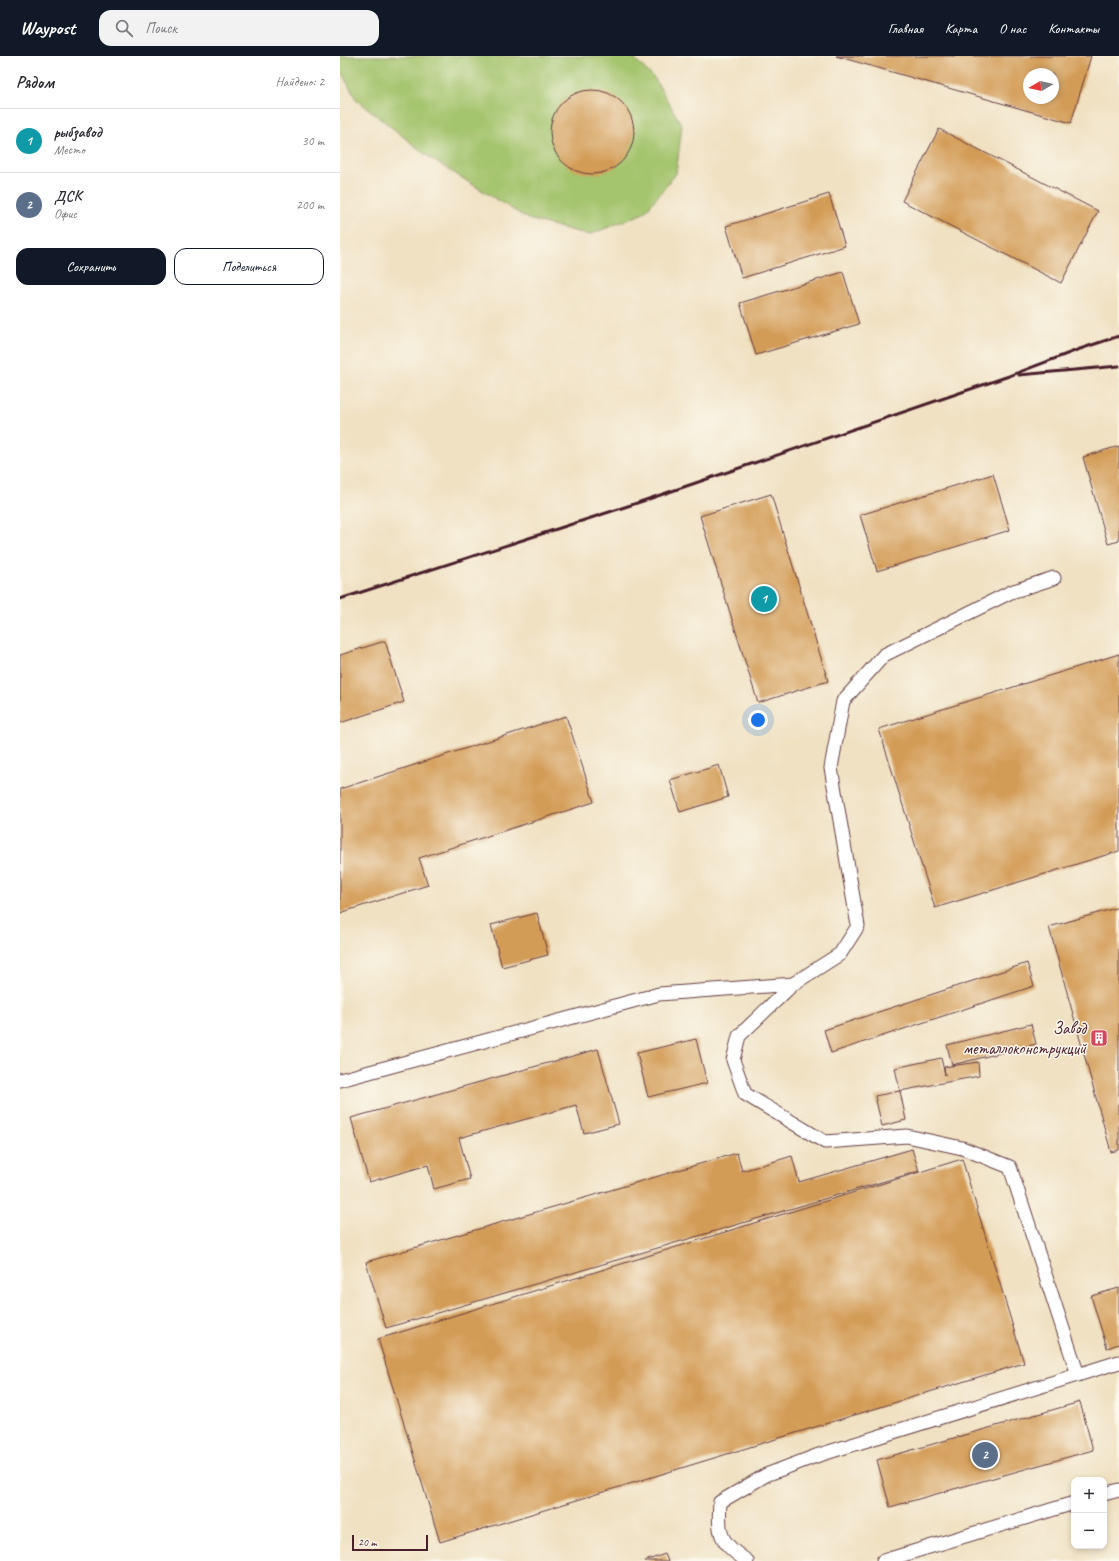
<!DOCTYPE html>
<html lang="ru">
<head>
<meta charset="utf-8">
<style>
  :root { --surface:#fff; --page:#f2f2f3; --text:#2b2b33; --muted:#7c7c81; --line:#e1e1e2; --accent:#111827 }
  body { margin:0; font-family:Caveat,sans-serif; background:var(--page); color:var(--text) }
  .controls { position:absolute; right:12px; bottom:12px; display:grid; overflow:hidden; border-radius:8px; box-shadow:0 2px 6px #0003 }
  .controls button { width:36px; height:36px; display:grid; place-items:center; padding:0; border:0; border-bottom:1px solid var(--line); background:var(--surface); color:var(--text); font:20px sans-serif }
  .compass { position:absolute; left:683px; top:12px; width:36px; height:36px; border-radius:50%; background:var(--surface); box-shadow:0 2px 6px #0003; rotate:261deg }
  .scale { position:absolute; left:12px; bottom:10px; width:76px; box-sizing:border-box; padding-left:4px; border:2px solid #4a1f2b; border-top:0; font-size:11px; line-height:14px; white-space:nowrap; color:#4a1f2b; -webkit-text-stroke:3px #fbf7ec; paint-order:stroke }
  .you { position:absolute; left:418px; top:664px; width:14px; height:14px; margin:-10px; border:3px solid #fff; border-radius:50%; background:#1a73e8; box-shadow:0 0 0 6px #1a73e833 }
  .badge { display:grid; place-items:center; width:26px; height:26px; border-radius:50%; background:var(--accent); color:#fff; font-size:13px; font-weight:700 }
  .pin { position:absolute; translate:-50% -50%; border:2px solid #fff; box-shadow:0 1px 4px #0006 }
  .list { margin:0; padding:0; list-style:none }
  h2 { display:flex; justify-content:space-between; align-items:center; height:52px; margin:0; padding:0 16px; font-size:17px }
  h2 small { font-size:13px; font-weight:400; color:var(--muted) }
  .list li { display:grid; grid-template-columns:26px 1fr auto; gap:12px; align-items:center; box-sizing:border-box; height:64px; padding:0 16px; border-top:1px solid var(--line) }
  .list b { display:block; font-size:15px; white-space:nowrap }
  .list p { margin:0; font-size:13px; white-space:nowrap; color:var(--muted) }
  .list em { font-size:13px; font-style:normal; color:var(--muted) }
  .actions { display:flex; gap:8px; padding:12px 16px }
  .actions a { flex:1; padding:9px 0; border:1px solid var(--accent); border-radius:12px; text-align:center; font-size:14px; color:var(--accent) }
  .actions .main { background:var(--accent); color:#fff }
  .icon { flex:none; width:22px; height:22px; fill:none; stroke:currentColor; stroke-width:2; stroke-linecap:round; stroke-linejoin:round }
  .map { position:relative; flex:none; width:779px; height:1505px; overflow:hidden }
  header { display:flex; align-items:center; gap:24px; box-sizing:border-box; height:56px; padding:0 20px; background:var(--accent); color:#fff }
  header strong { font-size:19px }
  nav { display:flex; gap:22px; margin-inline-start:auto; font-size:14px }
  .search { width:280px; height:36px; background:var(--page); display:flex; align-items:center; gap:10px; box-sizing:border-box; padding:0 14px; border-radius:12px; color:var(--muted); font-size:15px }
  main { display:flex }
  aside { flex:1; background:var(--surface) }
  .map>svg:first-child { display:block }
  .green { fill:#a4c46d; stroke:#77724c }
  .building { fill:#d39c56; fill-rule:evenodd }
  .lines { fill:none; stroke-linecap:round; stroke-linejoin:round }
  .lane-casing { stroke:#633c42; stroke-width:15 }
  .lane { stroke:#fff; stroke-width:13 }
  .rail { stroke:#4a1f2b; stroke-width:3 }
  .labels { text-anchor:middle; stroke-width:3; stroke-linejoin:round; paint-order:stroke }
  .poi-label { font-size:17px; fill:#4a1f2b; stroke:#fbf7ec; text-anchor:end }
</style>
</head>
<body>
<header>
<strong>Waypost</strong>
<div class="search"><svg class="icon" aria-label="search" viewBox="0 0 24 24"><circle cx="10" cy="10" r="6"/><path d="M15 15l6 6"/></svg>Поиск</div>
<nav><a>Главная</a><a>Карта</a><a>О нас</a><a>Контакты</a></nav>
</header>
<main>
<aside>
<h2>Рядом<small>Найдено: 2</small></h2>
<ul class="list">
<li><span class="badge" style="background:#0f9aa8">1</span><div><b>рыбзавод</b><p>Место</p></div><em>30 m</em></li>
<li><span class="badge" style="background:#5c6f8a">2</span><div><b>ДСК</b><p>Офис</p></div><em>200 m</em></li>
</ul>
<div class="actions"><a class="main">Сохранить</a><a>Поделиться</a></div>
</aside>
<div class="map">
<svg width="779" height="1505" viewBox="0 0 779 1505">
  <rect width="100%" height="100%" fill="#fbf7ec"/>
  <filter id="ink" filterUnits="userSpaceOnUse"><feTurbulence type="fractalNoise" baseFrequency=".025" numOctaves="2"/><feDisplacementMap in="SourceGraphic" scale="8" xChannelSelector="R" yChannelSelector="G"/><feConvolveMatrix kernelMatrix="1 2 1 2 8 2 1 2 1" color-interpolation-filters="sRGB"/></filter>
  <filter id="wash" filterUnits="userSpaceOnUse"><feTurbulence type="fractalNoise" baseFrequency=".012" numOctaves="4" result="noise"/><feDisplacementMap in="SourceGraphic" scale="16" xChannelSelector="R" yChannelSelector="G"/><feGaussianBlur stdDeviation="0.9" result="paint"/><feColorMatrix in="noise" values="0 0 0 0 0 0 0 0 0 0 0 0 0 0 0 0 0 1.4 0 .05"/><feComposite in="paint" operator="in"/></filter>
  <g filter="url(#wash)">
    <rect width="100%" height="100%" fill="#f0e1c2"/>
    <path class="green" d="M0 0H292L315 23 342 70 336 118 304 157 249 179 188 163 90 102 16 43 0 14Z"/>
    <g id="blocks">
      <path class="building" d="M496 0H751L731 67ZM689 18H713V42H689Z
        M210 76a42 42 0 1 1 84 0a42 42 0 1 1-84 0Z
        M599 73 758 155 721 227 562 145Z
        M489 138 505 190 402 222 386 170Z
        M503 216 519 268 416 299 400 247Z
        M779 390V485L768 488 743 401Z
        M653 418 670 474 537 515 520 459Z
        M431 438 488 625 418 647 360 460Z
        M45 585 64 646 0 667V599Z
        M779 598V795L595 852 539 673Z
        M226 660 254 746 79 802 88 829 0 857V733Z
        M379 709 388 741 340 756 330 724Z
        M779 851V1094L771 1096 709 871Z
        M197 857 208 899 162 911 151 869Z
        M687 907 694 930 491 997 484 974Z
        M691 968 696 988 612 1009 607 989Z
        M356 983 367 1027 308 1041 297 997Z
        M258 993 279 1068 244 1077 236 1049 119 1082 130 1123 94 1133 88 1109 29 1126 11 1062Z
        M601 1002 605 1019 604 1011 638 1006 639 1020 560 1035 555 1012Z
        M560 1035 566 1064 542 1070 535 1040Z
        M572 1093 579 1115 46 1272 26 1206 397 1097 402 1115 452 1100 459 1126Z
        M622 1103 684 1307 100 1486 38 1283Z
        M779 1232V1288L767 1292 751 1240Z
        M740 1346 753 1394 550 1451 537 1404Z
        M325 1498 328 1505H305Z"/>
    </g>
  </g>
  <g filter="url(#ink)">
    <use href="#blocks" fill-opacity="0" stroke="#633c42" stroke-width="1"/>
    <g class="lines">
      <defs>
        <path id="lane" d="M453 928 399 980 393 1004 405 1038 485 1086 567 1080 622 1092 670 1111 738 1319
          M0 1024 319 938 453 928 500 898 518 870 491 712 503 645 544 599 671 536 714 522
          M764 1438 779 1434
          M407 1505C379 1486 378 1478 380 1446L426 1419 476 1400 779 1306
          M543 1505 734 1447"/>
      </defs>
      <use href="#lane" class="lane-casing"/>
      <use href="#lane" class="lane"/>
      <path class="rail" d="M679 319 779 310
        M0 543 294 448 669 320 740 293 779 280"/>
    </g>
  </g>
  <defs>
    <symbol id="building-square" viewBox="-11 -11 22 22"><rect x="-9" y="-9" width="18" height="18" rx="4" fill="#d1495b" stroke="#fbf7ec"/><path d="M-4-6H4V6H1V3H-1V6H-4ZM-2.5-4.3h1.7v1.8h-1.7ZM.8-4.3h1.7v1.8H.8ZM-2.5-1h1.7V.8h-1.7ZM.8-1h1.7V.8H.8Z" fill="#fff"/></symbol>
  </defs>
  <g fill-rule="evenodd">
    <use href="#building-square" x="749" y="972" width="20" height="20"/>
  </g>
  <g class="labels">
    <g class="poi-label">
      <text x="746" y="978">Завод<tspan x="746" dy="20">металлоконструкций</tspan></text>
    </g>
  </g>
</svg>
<div class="controls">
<button>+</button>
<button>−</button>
</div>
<svg class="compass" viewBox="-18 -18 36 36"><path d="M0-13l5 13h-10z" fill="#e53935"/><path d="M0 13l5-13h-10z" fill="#7c7c81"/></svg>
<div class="scale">20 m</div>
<div class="you"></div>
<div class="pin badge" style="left:424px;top:543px;background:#0f9aa8">1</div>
<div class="pin badge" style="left:645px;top:1399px;background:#5c6f8a">2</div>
</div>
</main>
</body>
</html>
